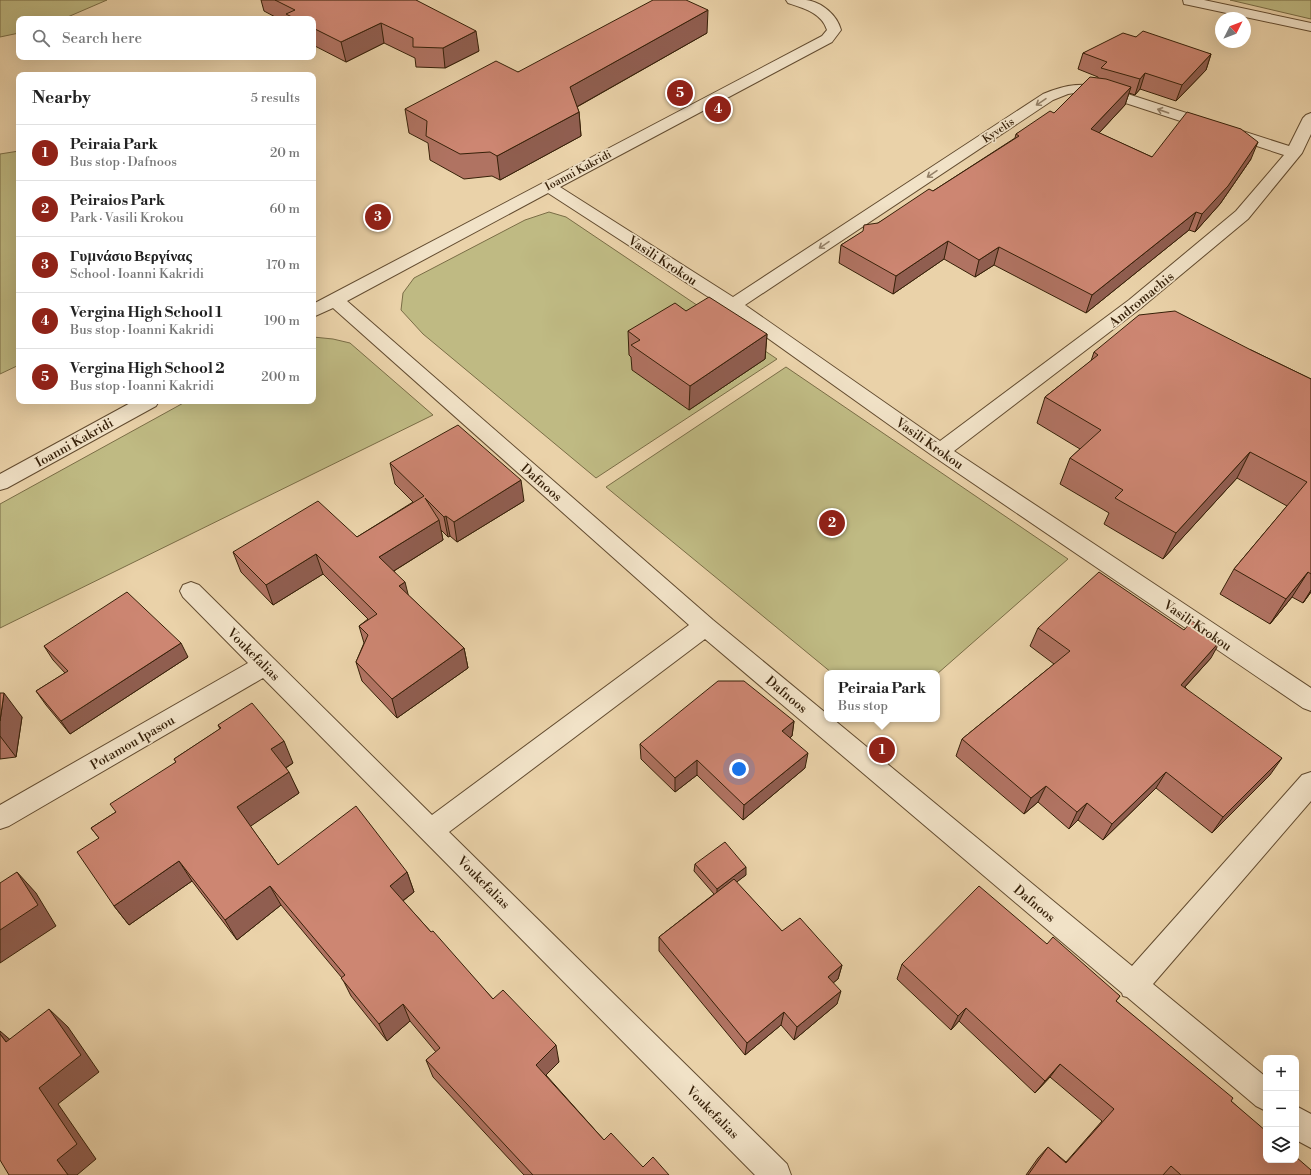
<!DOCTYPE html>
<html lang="en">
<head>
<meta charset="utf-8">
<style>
  :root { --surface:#fff; --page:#f6f6f6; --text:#222; --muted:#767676; --line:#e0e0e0; --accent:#8f2418 }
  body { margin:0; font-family:"Libre Bodoni",serif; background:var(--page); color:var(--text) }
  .controls { position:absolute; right:12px; bottom:12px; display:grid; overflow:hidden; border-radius:8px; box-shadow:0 4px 16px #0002 }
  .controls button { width:36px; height:36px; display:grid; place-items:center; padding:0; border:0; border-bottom:1px solid var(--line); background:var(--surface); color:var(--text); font:20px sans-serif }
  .compass { position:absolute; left:1215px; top:12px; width:36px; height:36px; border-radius:50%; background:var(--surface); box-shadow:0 4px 16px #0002; rotate:48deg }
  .you { position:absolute; left:739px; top:769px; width:14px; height:14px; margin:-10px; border:3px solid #fff; border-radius:50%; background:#1a73e8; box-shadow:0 0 0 6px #1a73e833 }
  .badge { display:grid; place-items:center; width:26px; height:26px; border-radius:50%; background:var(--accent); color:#fff; font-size:13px; font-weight:700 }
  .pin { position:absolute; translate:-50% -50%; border:2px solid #fff; box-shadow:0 1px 4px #0006 }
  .popup { position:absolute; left:824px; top:670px; width:116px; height:52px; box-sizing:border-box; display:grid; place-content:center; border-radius:8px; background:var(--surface); filter:drop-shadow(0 1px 3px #0005); font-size:13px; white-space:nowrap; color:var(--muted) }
  .popup b { font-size:15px; color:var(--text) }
  .popup::after { content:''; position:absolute; left:50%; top:100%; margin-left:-8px; border:8px solid transparent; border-top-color:var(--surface) }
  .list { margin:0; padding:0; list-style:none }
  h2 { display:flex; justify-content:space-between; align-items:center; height:52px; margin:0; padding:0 16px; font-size:17px }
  h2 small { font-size:13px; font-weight:400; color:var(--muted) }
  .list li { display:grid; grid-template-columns:26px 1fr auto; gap:12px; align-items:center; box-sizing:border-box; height:56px; padding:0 16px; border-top:1px solid var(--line) }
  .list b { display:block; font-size:15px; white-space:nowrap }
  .list p { margin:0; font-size:13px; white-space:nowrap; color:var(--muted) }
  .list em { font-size:13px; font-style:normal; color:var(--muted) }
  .icon { flex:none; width:22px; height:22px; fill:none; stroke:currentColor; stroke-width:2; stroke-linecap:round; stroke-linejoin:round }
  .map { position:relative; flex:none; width:1311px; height:1175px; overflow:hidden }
  .search { position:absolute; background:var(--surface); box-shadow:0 4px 16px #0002; left:16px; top:16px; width:300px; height:44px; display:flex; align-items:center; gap:10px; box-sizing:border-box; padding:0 14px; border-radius:8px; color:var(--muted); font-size:15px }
  .panel { position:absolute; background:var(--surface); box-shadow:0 4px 16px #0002; left:16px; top:72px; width:300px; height:332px; border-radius:8px }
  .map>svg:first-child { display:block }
  .green { fill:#bfba83; stroke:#7a6d46 }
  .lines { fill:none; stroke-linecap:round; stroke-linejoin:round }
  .street-casing { stroke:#634c30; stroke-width:2 }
  .street { fill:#f1e2c7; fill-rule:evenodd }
  .wall { fill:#b07362; stroke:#362008 }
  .shaded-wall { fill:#905e50; stroke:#362008 }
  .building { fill:#cd8672; stroke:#362008 }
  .oneway { stroke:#948168 }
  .labels { text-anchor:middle; stroke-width:3.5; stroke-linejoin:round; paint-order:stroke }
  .far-street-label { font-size:11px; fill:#362008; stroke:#f1e2c7 }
  .street-label { font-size:13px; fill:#362008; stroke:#f1e2c7 }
</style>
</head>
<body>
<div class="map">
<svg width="1311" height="1175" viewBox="0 0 1311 1175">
  <rect width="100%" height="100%" fill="#ead2a9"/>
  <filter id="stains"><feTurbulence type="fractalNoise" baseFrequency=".005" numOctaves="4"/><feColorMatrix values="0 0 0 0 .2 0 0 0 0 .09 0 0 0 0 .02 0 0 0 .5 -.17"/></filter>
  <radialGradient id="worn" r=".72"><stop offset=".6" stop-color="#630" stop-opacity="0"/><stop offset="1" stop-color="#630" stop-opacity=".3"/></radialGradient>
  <path class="green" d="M0 0H107L63 19H19V33L0 37Z
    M1230 0H1311V19Z
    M19 151V365L0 374V154Z
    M549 212 566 217 777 359 596 478 423 334 401 310 403 293 414 278 525 220Z
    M313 337 333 339 350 343 433 415 0 628V504L187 401H313Z
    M786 367 1068 559 937 674 832 673 606 487Z"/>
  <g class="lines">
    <defs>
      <path id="street" d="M786 0C793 0 799 0 806 0 822 2 837 15 841 30L832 42 560 187 733 297 1043 94C1066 84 1085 82 1109 88L1289 146 1303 118 1306 115 1311 113V134L1302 153 1248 219 1141 308 954 451 1311 688V711L1303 708 933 456 727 309 548 193 347 301 713 620 827 714V719H833L1132 966 1302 775 1311 772V801L1153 984 1266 1077V1111L1256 1106 1127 997 1123 996 1122 993 705 639 449 832 787 1164 791 1175H755L263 678 9 826 0 829V805L248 663 183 597 180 591 183 585 191 582 199 585 432 815 689 625 333 308 313 317V304L822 36 827 30C822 13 803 8 788 3ZM1081 92 1101 95 1284 155 1236 211 1129 300 940 441 745 305 1053 100 1068 94Z
        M1183 0H1204L1311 23V31L1189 5 1184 4Z
        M134 401H159L156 406 7 488 0 490V474Z
        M1296 1106 1311 1114V1148L1296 1140Z"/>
    </defs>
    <use href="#street" class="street-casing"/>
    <use href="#street" class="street"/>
  </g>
  <path class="wall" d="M261 0H416L479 51 445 68 416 67 415 58 384 43 346 62 313 45V19H279L264 11Z
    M707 33 577 107 579 112 581 136 500 180 492 176 464 179 430 160 428 143 409 133 405 109 518 72Z
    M1136 37 1211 54 1206 70 1176 101 1140 89 1135 95 1129 93 1125 105 1099 133 1152 157 1251 159 1220 204 1195 232 1189 230 1086 313 994 265 975 277 944 259 893 294 839 263 841 245 878 223 933 191 1015 138 1016 134 1054 113 1098 78V77L1078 69 1083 53Z
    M686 311 767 334 765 359 689 410 632 370 631 357 629 355 628 331Z
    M1251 350 1311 379V592L1303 603 1292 597 1270 624 1220 594 1234 569 1287 506 1237 478 1163 559 1104 524 1109 513 1060 484 1070 458 1080 449 1037 423 1045 397 1091 361 1094 352Z
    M390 463 524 501 457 542 450 536 448 537 441 530 443 540 394 571 408 595 464 648 468 668 397 718 362 681 356 662 364 643 359 626 368 619 323 574 273 605 241 572 233 552 357 537 413 502 395 484Z
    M1038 628 1211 658 1185 687 1270 775 1212 833 1156 788 1103 840 1078 820 1069 829 1038 802 1024 814 956 756 962 739 1054 664 1030 646Z
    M44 646 188 657 70 734 46 705 36 691 65 673 53 660Z
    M0 693 22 717 16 757 0 759Z
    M794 721 792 736 790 738 805 768 743 820 697 775 675 792 641 759 640 744Z
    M218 725 293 763 286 768 299 793 250 826 278 865 407 872 414 892 403 901 431 932 493 999 559 1062 546 1075 604 1140 643 1167 669 1175H524L433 1077 426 1060 436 1052 410 1021 387 1041 351 996 342 978 281 905 237 940 192 881 129 925 114 906 99 838 91 828 116 812 176 762 174 759 220 729Z
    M695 864 746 875 736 882 782 931 842 965 838 979 833 983 837 1004 794 1040 781 1025 745 1055 659 951V937L714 894 694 871Z
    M1047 944 1120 996 1116 1001 1231 1101 1311 1175H1026L1038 1158 1048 1147 1066 1162 1102 1121 1050 1077 1035 1093 959 1021 951 1030 897 979 902 964Z"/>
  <path class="shaded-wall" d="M708 10 707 33 571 110 570 87Z
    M381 23 384 43 346 62 341 42Z
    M476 31 479 51 445 68 443 48Z
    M1211 54 1206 70 1176 101 1182 85Z
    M1145 73 1140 89 1135 95 1140 79Z
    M1131 87 1125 105 1086 147 1091 129Z
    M579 112 581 136 500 180 497 156Z
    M1258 142 1251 159 1220 204 1195 232 1202 214Z
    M1196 212 1189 230 1086 313 1092 295Z
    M948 241 944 259 893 294 896 276Z
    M999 247 994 265 975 277 979 260Z
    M767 334 765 359 689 410 690 386Z
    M1250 452 1237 478 1163 559 1176 533Z
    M521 480 524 501 457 542 454 522Z
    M446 516 450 536 448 537 444 517Z
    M439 520 443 540 384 577 379 557Z
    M316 554 323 574 273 605 266 585Z
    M1308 572 1292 597 1270 624 1286 599Z
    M405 582 410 602 399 586Z
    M1311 590V592L1303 603Z
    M1221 640 1211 658 1171 702 1181 685Z
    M181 643 188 657 70 734 61 721Z
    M464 648 468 668 397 718 392 699Z
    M4 693 22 717 16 757 0 736V721Z
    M794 721 792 736 779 746 782 731Z
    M284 741 293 763 280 771 271 749Z
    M808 753 805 768 743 820 744 805Z
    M1282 758 1270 775 1212 833 1223 817Z
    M697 760V775L675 792V778Z
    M289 772 299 793 248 828 237 807Z
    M1166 772 1156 788 1103 840 1112 824Z
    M1046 786 1038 802 1024 814 1031 798Z
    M1087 803 1078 820 1069 829 1077 812Z
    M179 861 192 881 129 925 114 906Z
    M746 867V875L717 897V889Z
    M17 872 36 893 56 926 0 963V930Z
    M407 872 414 892 397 905 390 886Z
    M270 886 281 905 237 940 225 920Z
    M842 965 838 979 824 990 828 977Z
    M841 991 837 1004 794 1040 797 1027Z
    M403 1004 410 1021 387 1041 379 1024Z
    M966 1008 959 1021 951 1030 958 1016Z
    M49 1009 68 1027 99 1072 58 1104 96 1159 77 1175H68L57 1160 39 1088Z
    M784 1012 781 1025 745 1055 747 1043Z
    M0 1031 14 1043 6 1042 0 1034Z
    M556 1045 559 1062 540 1081 536 1065Z
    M1060 1064 1050 1077 1035 1093 1045 1081Z"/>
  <path class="building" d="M275 0H416L476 31 443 48 413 47V38L381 23 341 42 313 28V19H296L286 14 295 10Z
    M653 0H686L708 10 570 87 579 112 497 156 490 152 460 154 426 136 427 121 405 109 496 61 518 72Z
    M1143 31 1211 54 1182 85 1145 73 1140 79 1101 68 1107 62 1083 53 1123 33 1136 37Z
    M1090 77 1106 79 1131 87 1091 129 1152 157 1187 112 1241 129 1258 142 1228 186 1202 214 1196 212 1092 295 999 247 979 260 948 241 896 276 841 245 863 231 864 225 878 223 929 189 933 191 1019 136 1016 134 1050 111 1054 113Z
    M709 297 767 334 690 386 631 345 640 340 628 331 675 303 686 311Z
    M1175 311 1251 350 1311 379V574L1308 572 1286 599 1234 569 1307 482 1250 452 1176 533 1115 498 1123 490 1070 458 1101 430 1045 397 1098 355 1094 352 1139 315Z
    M458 425 521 480 454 522 446 516 444 517 425 498 439 520 379 557 405 582 399 586 464 648 392 699 356 662 368 635 359 626 377 614 316 554 266 585 233 552 318 501 357 537 424 496 390 463Z
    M1099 572 1184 630 1192 621 1221 640 1181 685 1282 758 1223 817 1166 772 1112 824 1087 803 1077 812 1046 786 1031 798 962 739 1070 651 1038 628Z
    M127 592 181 643 61 721 36 691 68 671 44 646Z
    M718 681H744L794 721 782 731 808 753 744 805 697 760 675 778 640 744Z
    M0 693H4L0 721Z
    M252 703 284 741 271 749 289 772 237 807 278 865 356 806 407 872 390 886 431 932 433 931 493 999 503 990 556 1045 536 1065 604 1140 611 1133 643 1167 653 1157 669 1175H533L426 1060 440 1048 403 1004 379 1024 341 978 345 975 270 886 225 920 179 861 114 906 77 852 99 838 91 828 116 812 110 804 176 762 174 759 221 728 218 725Z
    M725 842 746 867 717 889 695 864Z
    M17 872 38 905 0 930V883Z
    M734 879 782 931 800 918 842 965 828 977 841 991 797 1027 784 1012 747 1043 659 937Z
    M979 886 1047 944 1053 937 1120 996 1116 1001 1233 1098 1231 1101 1266 1131V1160H1296V1157L1311 1170V1175H1181L1171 1166 1163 1175H1028L1048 1147 1066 1163 1114 1109 1060 1064 1045 1081 966 1008 958 1016 902 964Z
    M49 1009 81 1055 39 1088 77 1144 57 1160 68 1175H9L0 1160V1034L6 1042Z"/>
  <defs><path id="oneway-shaft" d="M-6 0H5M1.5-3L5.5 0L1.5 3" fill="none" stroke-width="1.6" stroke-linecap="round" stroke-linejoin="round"/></defs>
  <g class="oneway">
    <use href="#oneway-shaft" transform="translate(1041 102) rotate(146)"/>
    <use href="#oneway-shaft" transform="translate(1163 111) rotate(-161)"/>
    <use href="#oneway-shaft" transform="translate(932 174) rotate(146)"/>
    <use href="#oneway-shaft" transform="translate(824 245) rotate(146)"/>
  </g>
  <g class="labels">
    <g class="far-street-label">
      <text transform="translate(998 130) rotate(-34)" y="4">Kyvelis</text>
      <text transform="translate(578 170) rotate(-28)" y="4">Ioanni Kakridi</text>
    </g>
    <g class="street-label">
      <text transform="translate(663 260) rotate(33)" y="5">Vasili Krokou</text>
      <text transform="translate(1141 299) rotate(-39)" y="5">Andromachis</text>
      <text transform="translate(74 442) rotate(-29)" y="5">Ioanni Kakridi</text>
      <text transform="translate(930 443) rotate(35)" y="5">Vasili Krokou</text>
      <text transform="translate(542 482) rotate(41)" y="5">Dafnoos</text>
      <text transform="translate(1198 625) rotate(34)" y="5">Vasili Krokou</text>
      <text transform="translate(254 654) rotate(45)" y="5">Voukefalias</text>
      <text transform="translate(787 694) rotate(40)" y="5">Dafnoos</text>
      <text transform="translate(132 742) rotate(-30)" y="5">Potamou Ipasou</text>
      <text transform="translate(484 882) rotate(45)" y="5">Voukefalias</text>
      <text transform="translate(1035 903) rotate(40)" y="5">Dafnoos</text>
      <text transform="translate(713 1112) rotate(45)" y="5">Voukefalias</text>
    </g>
  </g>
  <rect width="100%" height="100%" filter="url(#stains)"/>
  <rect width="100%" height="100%" fill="url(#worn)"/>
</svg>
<div class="controls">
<button>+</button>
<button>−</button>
<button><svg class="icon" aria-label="layers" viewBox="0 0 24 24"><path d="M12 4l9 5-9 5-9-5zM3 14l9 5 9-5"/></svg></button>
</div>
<svg class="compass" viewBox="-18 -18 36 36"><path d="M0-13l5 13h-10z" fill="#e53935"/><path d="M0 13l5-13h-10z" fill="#767676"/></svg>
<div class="you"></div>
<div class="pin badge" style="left:882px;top:750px">1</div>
<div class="popup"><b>Peiraia Park</b>Bus stop</div>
<div class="pin badge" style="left:832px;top:523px">2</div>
<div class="pin badge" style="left:378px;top:217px">3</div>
<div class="pin badge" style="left:718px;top:109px">4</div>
<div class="pin badge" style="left:680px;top:93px">5</div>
<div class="search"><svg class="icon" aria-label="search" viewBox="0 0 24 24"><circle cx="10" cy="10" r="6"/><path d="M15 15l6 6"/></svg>Search here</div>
<section class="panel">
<h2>Nearby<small>5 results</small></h2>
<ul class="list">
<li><span class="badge">1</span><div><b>Peiraia Park</b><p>Bus stop · Dafnoos</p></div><em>20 m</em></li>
<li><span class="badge">2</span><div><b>Peiraios Park</b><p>Park · Vasili Krokou</p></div><em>60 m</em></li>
<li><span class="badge">3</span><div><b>Γυμνάσιο Βεργίνας</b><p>School · Ioanni Kakridi</p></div><em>170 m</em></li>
<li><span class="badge">4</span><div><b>Vergina High School 1</b><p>Bus stop · Ioanni Kakridi</p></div><em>190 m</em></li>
<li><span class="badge">5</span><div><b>Vergina High School 2</b><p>Bus stop · Ioanni Kakridi</p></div><em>200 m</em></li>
</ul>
</section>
</div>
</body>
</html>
